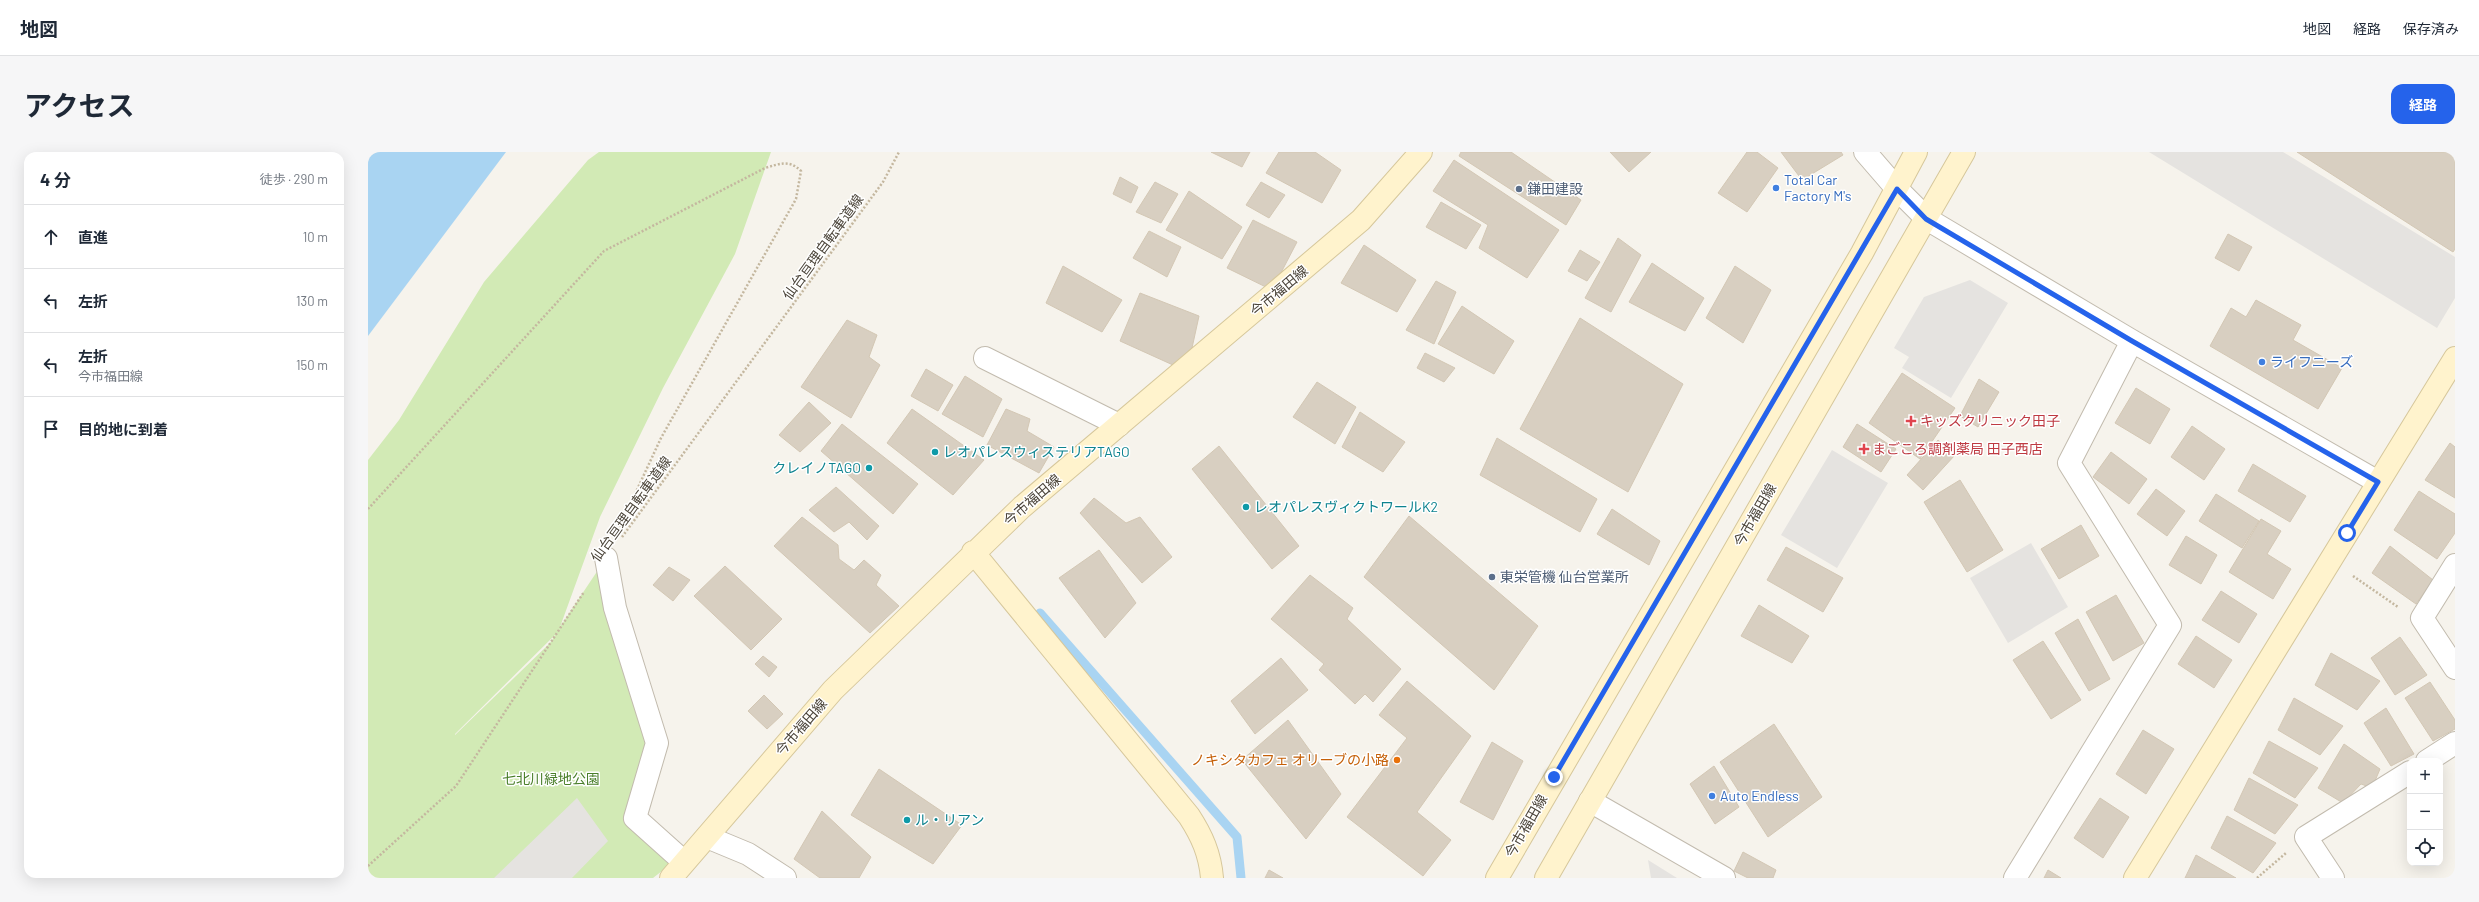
<!DOCTYPE html>
<html lang="ja">
<head>
<meta charset="utf-8">
<style>
  :root { --surface:#fff; --page:#f6f6f7; --text:#1f2937; --muted:#747a83; --line:#e0e1e3; --accent:#2563eb }
  body { margin:0; font-family:Barlow,"Noto Sans JP",sans-serif; background:var(--page); color:var(--text) }
  .controls { position:absolute; right:12px; bottom:12px; display:grid; overflow:hidden; border-radius:8px; box-shadow:0 4px 16px #0002 }
  .controls button { width:36px; height:36px; display:grid; place-items:center; padding:0; border:0; border-bottom:1px solid var(--line); background:var(--surface); color:var(--text); font:20px sans-serif }
  .stop { position:absolute; width:12px; height:12px; margin:-9px; border:3px solid #2563eb; border-radius:50%; background:#fff }
  .stop.end { background:#2563eb; border-color:#fff; box-shadow:0 1px 4px #0008 }
  .list { margin:0; padding:0; list-style:none }
  h2 { display:flex; justify-content:space-between; align-items:center; height:52px; margin:0; padding:0 16px; font-size:17px }
  h2 small { font-size:13px; font-weight:400; color:var(--muted) }
  .list li { display:grid; grid-template-columns:26px 1fr auto; gap:12px; align-items:center; box-sizing:border-box; height:64px; padding:0 16px; border-top:1px solid var(--line) }
  .list b { display:block; font-size:15px; white-space:nowrap }
  .list p { margin:0; font-size:13px; white-space:nowrap; color:var(--muted) }
  .list em { font-size:13px; font-style:normal; color:var(--muted) }
  .icon { flex:none; width:22px; height:22px; fill:none; stroke:currentColor; stroke-width:2; stroke-linecap:round; stroke-linejoin:round }
  .map { position:relative; flex:none; width:2087px; height:726px; overflow:hidden; border-radius:12px }
  header { display:flex; align-items:center; gap:24px; box-sizing:border-box; height:56px; padding:0 20px; background:var(--surface); border-bottom:1px solid var(--line) }
  header strong { font-size:19px }
  nav { display:flex; gap:22px; margin-inline-start:auto; font-size:14px }
  .intro { display:flex; align-items:center; justify-content:space-between; box-sizing:border-box; height:96px; padding:0 24px }
  h1 { margin:0; font-size:28px }
  .button { padding:10px 18px; border-radius:12px; background:var(--accent); color:#fff; font-size:14px; font-weight:700 }
  main { display:flex; gap:24px; padding:0 24px }
  aside { flex:1; background:var(--surface); border-radius:12px; box-shadow:0 4px 16px #0002 }
  .map>svg:first-child { display:block }
  .green { fill:#d2eab5; fill-rule:evenodd }
  .parking { fill:#e5e3e0 }
  .water { fill:#a9d4f2 }
  .lines { fill:none; stroke-linecap:round; stroke-linejoin:round }
  .stream { stroke:#a9d4f2; stroke-width:9 }
  .building { fill:#d8cfc1; stroke:#d3c7b4 }
  .street-casing { stroke:#c2bbae; stroke-width:24 }
  .secondary-casing { stroke:#d6c79b; stroke-width:24 }
  .path { stroke:#c4b79f; stroke-width:2.5; stroke-dasharray:2 2; stroke-linecap:butt }
  .street { stroke:#fff; stroke-width:22 }
  .secondary { stroke:#fff3cd; stroke-width:22 }
  .route { stroke:#2563eb; stroke-width:5 }
  .shop-dot { fill:#3f7fe0; stroke:#fff; stroke-width:1.5 }
  .service-dot { fill:#5c6f8a; stroke:#fff; stroke-width:1.5 }
  .health-dot { fill:#e0444e; stroke:#fff; stroke-width:1.5 }
  .culture-dot { fill:#0f9aa8; stroke:#fff; stroke-width:1.5 }
  .food-dot { fill:#e8710a; stroke:#fff; stroke-width:1.5 }
  .labels { text-anchor:middle; stroke-width:3; stroke-linejoin:round; paint-order:stroke }
  .shop-label { font-size:14px; fill:#366cbe; stroke:#fff; text-anchor:start }
  .service-label { font-size:14px; fill:#4e5e75; stroke:#fff; text-anchor:start }
  .street-label { font-size:14px; fill:#4b4439; stroke:#fff }
  .health-label { font-size:14px; fill:#be3a42; stroke:#fff; text-anchor:start }
  .culture-label { font-size:14px; fill:#0d838f; stroke:#fff; text-anchor:start }
  .food-label { font-size:14px; fill:#c56008; stroke:#fff; text-anchor:end }
  .park-label { font-size:14px; fill:#4a7f2a; stroke:#fff }
</style>
</head>
<body>
<header>
<strong>地図</strong>
<nav><a>地図</a><a>経路</a><a>保存済み</a></nav>
</header>
<div class="intro"><h1>アクセス</h1><a class="button">経路</a></div>
<main>
<aside>
<h2>4 分<small>徒歩 · 290 m</small></h2>
<ul class="list">
<li><svg class="icon" aria-label="ahead" viewBox="0 0 24 24"><path d="M12 20V5M6 11l6-6 6 6"/></svg><div><b>直進</b></div><em>10 m</em></li>
<li><svg class="icon" aria-label="left" viewBox="0 0 24 24"><path d="M17 20v-9H6M10 6l-5 5 5 5"/></svg><div><b>左折</b></div><em>130 m</em></li>
<li><svg class="icon" aria-label="left" viewBox="0 0 24 24"><path d="M17 20v-9H6M10 6l-5 5 5 5"/></svg><div><b>左折</b><p>今市福田線</p></div><em>150 m</em></li>
<li><svg class="icon" aria-label="arrive" viewBox="0 0 24 24"><path d="M6 21V4h12l-3 4 3 4H6"/></svg><div><b>目的地に到着</b></div></li>
</ul>
</aside>
<div class="map">
<svg width="2087" height="726" viewBox="0 0 2087 726">
  <rect width="100%" height="100%" fill="#f6f3ec"/>
  <path class="green" d="M231 0H403L367 102 295 236 232 365 192 475 238 406 289 591 275 676 308 708 285 726H0V308L31 268 116 130 220 8ZM188 482 182 491 87 583V582Z"/>
  <path class="parking" d="M1781 0H1915L2087 105V146L2069 176Z
    M1602 128 1640 151 1583 246 1534 216 1541 205 1526 196 1556 145Z
    M1464 298 1520 331 1469 416 1413 383Z
    M1663 391 1700 455 1640 491 1602 426Z
    M209 646 240 689 204 726H126Z
    M1280 708 1309 726H1283Z"/>
  <path class="water" d="M0 0H138L0 184Z"/>
  <g class="lines">
    <path class="stream" d="M672 461 869 685 873 726"/>
  </g>
  <path class="building" d="M843 0H882L874 15Z
    M911 0H947L973 18 954 51 898 21Z
    M1093 0H1143L1213 48 1198 73 1091 4Z
    M1242 0H1283L1261 20Z
    M1379 0H1389L1410 16 1379 60 1350 41Z
    M1413 0H1473L1475 3 1434 28Z
    M1929 0H2087V97L2085 100Z
    M1086 8 1191 78 1159 126 1111 96 1120 73 1065 39Z
    M752 25 770 35 763 51 745 42Z
    M787 30 810 42 793 71 768 60Z
    M893 30 917 43 901 66 878 53Z
    M821 39 874 75 854 107 798 78Z
    M1073 50 1113 73 1098 97 1058 75Z
    M885 68 929 90 904 138 859 116Z
    M781 79 813 95 799 125 765 106Z
    M1860 82 1884 95 1871 119 1847 106Z
    M1250 86 1273 103 1243 160 1217 146Z
    M996 93 1048 128 1029 160 973 131Z
    M1212 98 1232 110 1219 129 1200 119Z
    M1284 111 1336 146 1317 179 1261 150Z
    M695 114 754 148 734 180 678 151Z
    M1367 114 1403 138 1375 191 1338 166Z
    M1068 129 1088 140 1066 192 1038 178Z
    M772 141 831 164 824 196 805 213 752 189Z
    M1888 148 1933 173 1925 188 1974 216 1950 257 1842 194 1863 156 1878 165Z
    M1094 154 1146 189 1126 222 1070 192Z
    M1212 166 1315 232 1260 340 1152 277Z
    M479 168 509 183 501 205 512 213 483 266 433 235Z
    M1057 201 1087 216 1076 230 1049 216Z
    M558 217 585 233 570 259 543 244Z
    M1534 221 1587 256 1552 307 1501 271Z
    M597 224 634 247 615 285 574 262Z
    M1611 227 1631 240 1610 275 1592 264Z
    M949 230 988 255 967 292 925 265Z
    M1768 236 1802 257 1782 292 1747 271Z
    M441 250 463 271 432 300 411 283Z
    M544 257 616 308 585 343 519 291Z
    M638 257 662 267 659 279 686 295 671 321 619 293Z
    M992 260 1037 290 1015 320 974 295Z
    M474 272 550 332 525 362 453 299Z
    M1489 272 1528 297 1513 320 1475 295Z
    M1824 274 1857 297 1836 328 1803 305Z
    M1129 286 1229 347 1212 380 1112 323Z
    M1570 288 1587 303 1555 338 1539 323Z
    M2082 291 2087 295V346L2057 328Z
    M851 294 931 394 904 417 824 317Z
    M1743 300 1779 327 1761 352 1725 325Z
    M1885 312 1938 344 1922 370 1870 339Z
    M1592 328 1635 398 1599 420 1556 350Z
    M468 335 511 374 499 388 481 370 466 380 441 358Z
    M1788 337 1817 359 1799 384 1769 362Z
    M2051 339 2087 362V381L2069 407 2026 378Z
    M1848 342 1891 369 1874 396 1831 369Z
    M726 346 758 371 772 365 804 405 774 431 712 361Z
    M1244 357 1292 389 1281 413 1229 382Z
    M1041 364 1170 474 1126 538 996 425Z
    M434 365 470 393 471 407 486 418 496 408 513 423 508 433 531 454 502 481 406 394Z
    M1893 367 1913 379 1899 402 1923 417 1905 447 1861 420Z
    M1713 373 1731 404 1691 427 1673 397Z
    M1818 384 1849 403 1833 432 1801 413Z
    M2022 394 2065 428 2048 452 2004 421Z
    M1418 395 1475 426 1455 460 1399 428Z
    M731 398 768 451 737 486 691 426Z
    M357 414 414 467 383 498 326 444Z
    M301 415 322 428 305 449 285 433Z
    M942 423 985 456 979 467 1033 517 1005 550 997 542 987 552 951 518 956 512 903 467Z
    M1853 439 1889 462 1871 491 1834 468Z
    M1748 443 1776 491 1745 509 1718 460Z
    M1391 453 1441 484 1424 511 1373 484Z
    M1710 467 1742 527 1721 539 1687 481Z
    M1828 484 1864 508 1846 536 1810 512Z
    M2032 485 2059 523 2027 543 2003 506Z
    M1675 489 1713 548 1683 567 1645 508Z
    M1963 501 2012 529 1989 558 1947 533Z
    M395 504 409 515 401 525 387 512Z
    M913 506 940 538 887 582 863 549Z
    M1039 529 1103 584 1049 660 1083 688 1055 724 979 665 1039 586 1011 563Z
    M2062 530 2087 568V577L2065 589 2037 546Z
    M396 543 415 562 399 577 380 559Z
    M1926 546 1975 574 1952 603 1910 578Z
    M2018 556 2046 602 2023 614 1996 571Z
    M920 568 973 642 938 687 874 608Z
    M1406 572 1454 645 1400 685 1352 610Z
    M1775 578 1806 597 1778 642 1748 622Z
    M1901 589 1950 616 1927 646 1885 621Z
    M1124 590 1155 609 1125 668 1092 650Z
    M1976 592 2012 617 2004 636 1993 632 1975 651 1950 636Z
    M1346 614 1371 655 1347 672 1322 632Z
    M511 617 594 673 565 712 483 663Z
    M1881 626 1930 653 1907 682 1866 658Z
    M1732 646 1761 665 1735 706 1706 686Z
    M454 659 503 705 491 726H452L426 707Z
    M1859 664 1908 691 1885 721 1843 696Z
    M1375 700 1408 718 1405 726H1380L1366 719Z
    M1828 703 1868 726H1817Z
    M901 718 915 726H897Z
    M1680 718 1693 726H1676Z"/>
  <g class="lines">
    <defs>
      <path id="street" d="M1497 0 1529 37 1559 67 1764 189 2010 330
        M617 206 751 273
        M238 406 247 456 289 591 267 666 315 709
        M2087 413 2054 466 2087 516
        M2059 609 2087 591
        M1222 649 1356 726
        M339 685 380 702 417 726
        M1647 726 1802 473 1701 311 1764 189
        M1965 726 1938 685 2042 620"/>
      <path id="secondary" d="M605 400 821 664C834 684 842 702 844 726
        M303 726 465 538 654 355 993 68 1053 0
        M1129 726 1494 101 1548 0
        M1178 726 1596 0
        M1767 726 2087 206"/>
    </defs>
    <use href="#street" class="street-casing"/>
    <use href="#secondary" class="secondary-casing"/>
    <path class="path" d="M0 357 236 99 397 16C411 12 421 7 433 19L428 47 293 286 248 383
      M254 385 515 30 531 0
      M1985 424 2030 455
      M0 714 88 634 216 440
      M1889 726 1918 701"/>
    <use href="#street" class="street"/>
    <use href="#secondary" class="secondary"/>
  </g>
  <g class="lines">
    <path class="route" d="M1186 625 1529 37 1558 67 1764 189 2010 330 1979 381"/>
  </g>
  <g class="shop-dot">
    <circle cx="1408" cy="36" r="4"/>
    <circle cx="1894" cy="210" r="4"/>
    <circle cx="1344" cy="644" r="4"/>
  </g>
  <g class="service-dot">
    <circle cx="1151" cy="37" r="4"/>
    <circle cx="1124" cy="425" r="4"/>
  </g>
  <g class="health-dot">
    <path d="M1541 263h4v4h4v4h-4v4h-4v-4h-4v-4h4z"/>
    <path d="M1494 291h4v4h4v4h-4v4h-4v-4h-4v-4h4z"/>
  </g>
  <g class="culture-dot">
    <circle cx="567" cy="300" r="4"/>
    <circle cx="501" cy="316" r="4"/>
    <circle cx="878" cy="355" r="4"/>
    <circle cx="539" cy="668" r="4"/>
  </g>
  <circle class="food-dot" cx="1029" cy="608" r="4"/>
  <g class="labels">
    <g class="shop-label">
      <text x="1416" y="33">Total Car<tspan x="1416" dy="16">Factory M's</tspan></text>
      <text x="1902" y="215">ライフニーズ</text>
      <text x="1352" y="649">Auto Endless</text>
    </g>
    <g class="service-label">
      <text x="1159" y="42">鎌田建設</text>
      <text x="1132" y="430">東栄管機 仙台営業所</text>
    </g>
    <g class="street-label">
      <text transform="translate(455 95) rotate(-54)" y="5">仙台亘理自転車道線</text>
      <text transform="translate(911 139) rotate(-40)" y="5">今市福田線</text>
      <text transform="translate(664 348) rotate(-41)" y="5">今市福田線</text>
      <text transform="translate(263 357) rotate(-54)" y="5">仙台亘理自転車道線</text>
      <text transform="translate(1387 363) rotate(-60)" y="5">今市福田線</text>
      <text transform="translate(433 575) rotate(-49)" y="5">今市福田線</text>
      <text transform="translate(1158 674) rotate(-60)" y="5">今市福田線</text>
    </g>
    <g class="health-label">
      <text x="1552" y="274">キッズクリニック田子</text>
      <text x="1504" y="302">まごころ調剤薬局 田子西店</text>
    </g>
    <g class="culture-label">
      <text x="575" y="305">レオパレスウィステリアTAGO</text>
      <text x="493" y="321" text-anchor="end">クレイノTAGO</text>
      <text x="886" y="360">レオパレスヴィクトワールK2</text>
      <text x="547" y="673">ル・リアン</text>
    </g>
    <g class="food-label">
      <text x="1021" y="613">ノキシタカフェ オリーブの小路</text>
    </g>
    <g class="park-label">
      <text x="183" y="632">七北川緑地公園</text>
    </g>
  </g>
</svg>
<div class="controls">
<button>+</button>
<button>−</button>
<button><svg class="icon" aria-label="locate" viewBox="0 0 24 24"><circle cx="12" cy="12" r="6"/><path d="M12 2v4M12 18v4M2 12h4M18 12h4"/></svg></button>
</div>
<div class="stop" style="left:1979px;top:381px"></div>
<div class="stop end" style="left:1186px;top:625px"></div>
</div>
</main>
</body>
</html>
